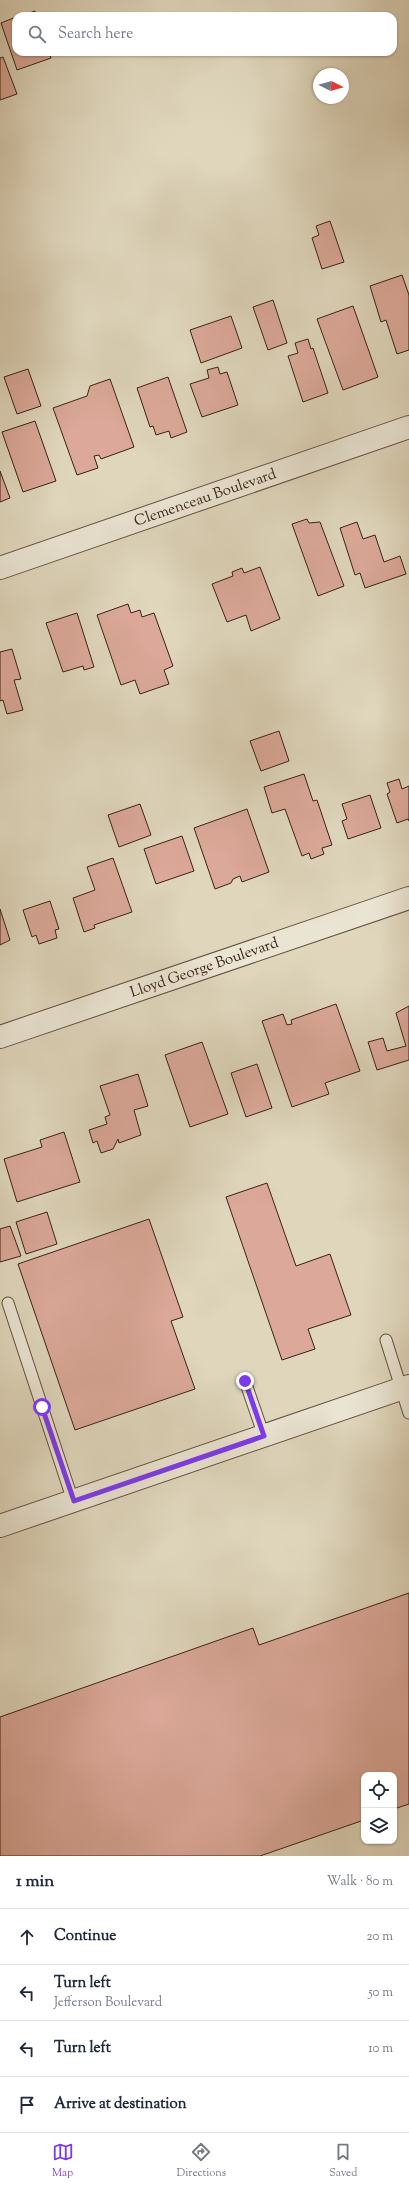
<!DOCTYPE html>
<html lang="en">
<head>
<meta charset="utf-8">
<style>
  :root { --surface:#fff; --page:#f6f6f7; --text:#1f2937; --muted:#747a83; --line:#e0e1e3; --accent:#7c3aed }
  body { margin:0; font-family:"Sorts Mill Goudy",serif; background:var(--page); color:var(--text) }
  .controls { position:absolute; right:12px; bottom:12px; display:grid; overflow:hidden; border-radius:8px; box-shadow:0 1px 3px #0004 }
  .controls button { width:36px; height:36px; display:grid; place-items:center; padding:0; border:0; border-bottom:1px solid var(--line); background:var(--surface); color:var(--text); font:20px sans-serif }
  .compass { position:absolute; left:313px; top:68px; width:36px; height:36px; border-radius:50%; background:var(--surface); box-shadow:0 1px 3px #0004; rotate:96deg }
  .stop { position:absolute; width:12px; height:12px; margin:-9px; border:3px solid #7c3aed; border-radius:50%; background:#fff }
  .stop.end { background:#7c3aed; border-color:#fff; box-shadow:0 1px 4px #0008 }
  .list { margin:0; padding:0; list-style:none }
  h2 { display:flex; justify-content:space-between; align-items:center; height:52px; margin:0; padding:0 16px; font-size:17px }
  h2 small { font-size:13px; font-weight:400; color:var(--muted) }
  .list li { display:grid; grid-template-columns:26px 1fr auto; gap:12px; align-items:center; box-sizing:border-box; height:56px; padding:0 16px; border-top:1px solid var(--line) }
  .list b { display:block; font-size:15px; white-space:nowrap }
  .list p { margin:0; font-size:13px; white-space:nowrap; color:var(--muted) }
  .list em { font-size:13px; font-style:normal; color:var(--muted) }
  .icon { flex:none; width:22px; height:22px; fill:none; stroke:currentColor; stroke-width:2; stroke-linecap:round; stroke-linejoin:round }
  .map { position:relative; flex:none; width:409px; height:1856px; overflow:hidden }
  .search { position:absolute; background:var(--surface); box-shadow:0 1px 3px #0004; left:12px; right:12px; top:12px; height:44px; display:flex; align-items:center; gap:10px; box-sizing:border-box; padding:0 14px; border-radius:12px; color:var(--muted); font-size:15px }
  .sheet { height:276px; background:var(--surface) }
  nav { display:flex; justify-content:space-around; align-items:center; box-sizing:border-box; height:56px; border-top:1px solid var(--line); background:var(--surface); font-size:11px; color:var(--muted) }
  nav a { display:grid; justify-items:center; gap:2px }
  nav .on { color:var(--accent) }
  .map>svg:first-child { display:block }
  .building { fill:#dba899; stroke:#392315 }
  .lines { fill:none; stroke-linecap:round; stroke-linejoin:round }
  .service-casing { stroke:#62503f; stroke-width:13 }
  .minor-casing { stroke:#62503f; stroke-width:24 }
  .tertiary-casing { stroke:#62503f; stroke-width:24 }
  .service { stroke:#eae4d3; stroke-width:11 }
  .minor { stroke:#eae4d3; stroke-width:22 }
  .tertiary { stroke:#eae4d3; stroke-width:22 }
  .route { stroke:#7c3aed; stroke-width:5 }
  .labels { text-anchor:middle; stroke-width:3.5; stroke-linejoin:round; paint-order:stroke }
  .street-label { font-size:15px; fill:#392315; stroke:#eae4d3 }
</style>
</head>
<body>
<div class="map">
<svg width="409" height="1856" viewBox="0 0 409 1856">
  <rect width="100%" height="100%" fill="#dfd6bc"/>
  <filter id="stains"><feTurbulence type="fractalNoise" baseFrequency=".005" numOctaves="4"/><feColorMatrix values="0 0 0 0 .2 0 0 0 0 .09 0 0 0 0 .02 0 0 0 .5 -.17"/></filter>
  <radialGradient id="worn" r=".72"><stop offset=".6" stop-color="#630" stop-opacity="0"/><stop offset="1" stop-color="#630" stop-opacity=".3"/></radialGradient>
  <path class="building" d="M35 11 36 16H20Z
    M16 17V52H49L51 58 17 70 1 23Z
    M3 57 17 94 0 100V58Z
    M330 221 344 262 322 269 312 238 319 235 316 226Z
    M402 275 409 295V350L397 354 386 320 381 322 370 286Z
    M273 300 287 343 268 350 253 307Z
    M353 306 378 377 343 390 317 319Z
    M231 316 242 348 201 363 190 330Z
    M308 339 311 349 313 348 328 393 303 402 288 356 298 353 295 343Z
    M218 367 220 374 227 372 238 405 202 417 190 384 209 378 207 370Z
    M28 369 41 406 17 414 4 377Z
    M168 377 187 432 171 438 169 431 156 435 153 426 150 427 137 388Z
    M110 379 134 447 101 459 99 455 94 456 98 468 77 475 53 408 87 396 90 386Z
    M35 421 56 481 23 492 2 432Z
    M0 471 10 498 0 502Z
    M307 519 309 523 320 522 344 586 318 596 292 524Z
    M357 522 363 539 375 535 384 562 400 556 406 574 365 588 360 573 355 575 340 528Z
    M260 567 280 619 251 631 246 615 227 622 212 584 233 576 232 572 242 568 244 573Z
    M128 604 131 613 140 610 142 617 154 613 173 666 164 670 169 684 140 694 135 680 121 685 97 615Z
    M77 613 94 667 84 670 83 666 63 672 46 623Z
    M12 649 21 679 14 680 23 710 7 714 3 700 0 701V652Z
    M279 731 289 761 261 771 250 741Z
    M304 774 313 801 317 800 332 845 322 848 324 854 311 859 309 853 302 856 285 809 272 813 264 787Z
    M399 779 402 789 409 786V821L408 819 397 823 387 794 390 792 387 783Z
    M370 795 381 828 348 839 342 821 347 819 342 804Z
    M140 804 151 835 119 847 108 815Z
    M247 809 269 872 242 882 240 876 233 879 231 883 215 889 194 828Z
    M182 836 194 871 156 884 144 849Z
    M113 858 132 912 94 925 95 928 84 932 73 898 95 890 87 867Z
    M50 901 59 929 55 930 57 938 39 944 36 935 32 937 23 910Z
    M0 909 10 940 0 945Z
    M336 1004 360 1071 325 1083 329 1094 292 1107 262 1021 283 1014 287 1025 292 1024 291 1020Z
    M409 1006V1060L377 1070 368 1042 383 1038 387 1051 406 1046 396 1013Z
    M202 1042 228 1114 190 1127 165 1055Z
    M257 1064 272 1108 246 1117 231 1073Z
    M138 1074 148 1106 134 1110 141 1135 119 1143 118 1139 113 1149 101 1153 97 1141 93 1143 89 1130 107 1124 105 1117 110 1115 100 1086Z
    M64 1132 80 1182 17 1202 4 1159 42 1147 40 1140Z
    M267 1183 296 1266 330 1254 351 1315 308 1329 315 1349 282 1360 226 1197Z
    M47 1212 57 1244 26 1254 16 1222Z
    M149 1219 183 1317 171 1321 195 1389 75 1430 18 1264Z
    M10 1226 21 1256 0 1262V1229Z
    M409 1593V1804L394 1809V1775H364V1820L260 1856H0V1717L253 1628 259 1645Z"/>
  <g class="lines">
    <defs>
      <path id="service" d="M8 1303 73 1501
        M386 1340 409 1413
        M245 1381 264 1436"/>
      <path id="minor" d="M0 568 409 427
        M0 1037 409 898"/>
      <path id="tertiary" d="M0 1526 409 1386"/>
    </defs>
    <use href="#service" class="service-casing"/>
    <use href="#minor" class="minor-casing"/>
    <use href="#tertiary" class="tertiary-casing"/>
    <use href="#service" class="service"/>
    <use href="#minor" class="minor"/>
    <use href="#tertiary" class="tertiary"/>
  </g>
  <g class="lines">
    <path class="route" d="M42 1407 74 1501 264 1436 245 1381"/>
  </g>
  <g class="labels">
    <g class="street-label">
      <text transform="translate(205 497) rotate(-19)" y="5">Clemenceau Boulevard</text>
      <text transform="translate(204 967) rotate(-19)" y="5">Lloyd George Boulevard</text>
    </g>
  </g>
  <rect width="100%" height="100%" filter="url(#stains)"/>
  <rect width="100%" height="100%" fill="url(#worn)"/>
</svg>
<div class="controls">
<button><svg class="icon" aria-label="locate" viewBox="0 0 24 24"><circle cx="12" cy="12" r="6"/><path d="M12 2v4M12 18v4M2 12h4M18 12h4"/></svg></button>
<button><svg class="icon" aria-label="layers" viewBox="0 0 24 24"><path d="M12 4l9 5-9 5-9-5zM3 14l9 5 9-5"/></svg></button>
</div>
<svg class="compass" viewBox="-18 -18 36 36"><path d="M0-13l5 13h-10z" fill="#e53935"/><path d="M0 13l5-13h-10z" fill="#747a83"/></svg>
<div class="stop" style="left:42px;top:1407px"></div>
<div class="stop end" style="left:245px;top:1381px"></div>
<div class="search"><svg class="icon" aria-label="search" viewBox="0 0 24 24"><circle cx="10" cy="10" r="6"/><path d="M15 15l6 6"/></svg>Search here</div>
</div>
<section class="sheet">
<h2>1 min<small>Walk · 80 m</small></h2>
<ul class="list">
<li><svg class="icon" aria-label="ahead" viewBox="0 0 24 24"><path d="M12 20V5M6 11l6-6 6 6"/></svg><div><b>Continue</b></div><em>20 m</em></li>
<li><svg class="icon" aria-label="left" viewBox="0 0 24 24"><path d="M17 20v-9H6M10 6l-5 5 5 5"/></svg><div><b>Turn left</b><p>Jefferson Boulevard</p></div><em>50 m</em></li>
<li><svg class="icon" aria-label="left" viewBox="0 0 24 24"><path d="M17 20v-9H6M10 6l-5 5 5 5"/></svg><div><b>Turn left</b></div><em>10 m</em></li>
<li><svg class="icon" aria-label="arrive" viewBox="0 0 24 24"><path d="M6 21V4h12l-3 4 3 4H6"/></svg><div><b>Arrive at destination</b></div></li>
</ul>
</section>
<nav>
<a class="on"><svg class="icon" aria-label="map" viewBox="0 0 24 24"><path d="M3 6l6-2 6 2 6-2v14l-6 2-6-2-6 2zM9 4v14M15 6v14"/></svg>Map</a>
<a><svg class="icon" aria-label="directions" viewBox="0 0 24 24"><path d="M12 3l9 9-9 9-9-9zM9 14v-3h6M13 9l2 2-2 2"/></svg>Directions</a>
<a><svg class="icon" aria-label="saved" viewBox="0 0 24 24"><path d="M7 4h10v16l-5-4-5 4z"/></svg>Saved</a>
</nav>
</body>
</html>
